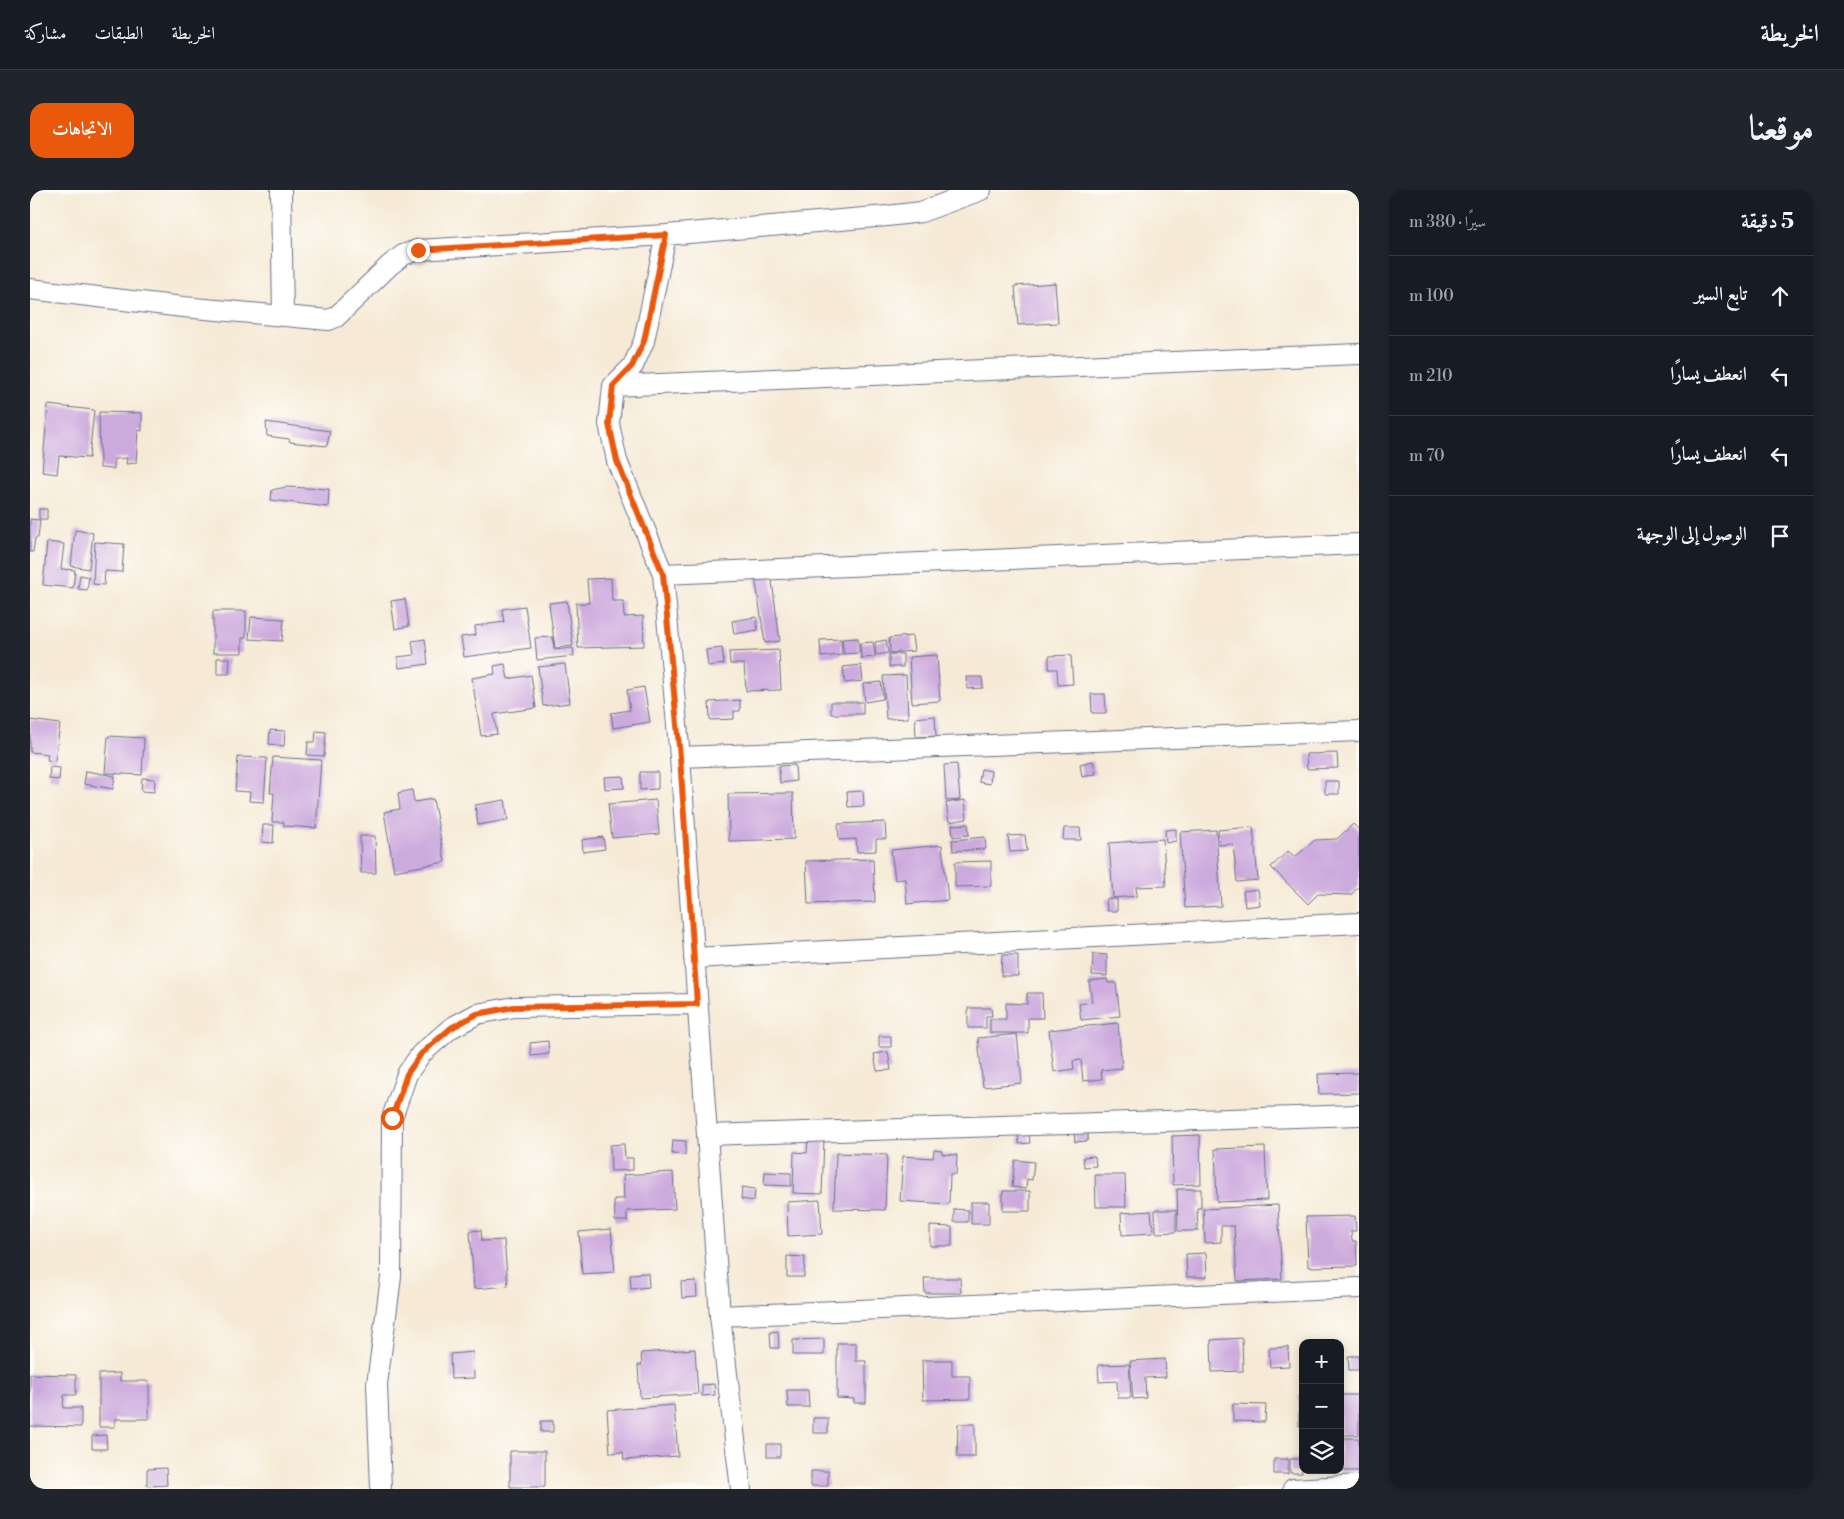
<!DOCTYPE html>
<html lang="ar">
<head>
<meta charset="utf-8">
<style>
  :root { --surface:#171b24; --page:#20242c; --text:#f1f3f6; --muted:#9ea1a6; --line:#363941; --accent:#ea580c }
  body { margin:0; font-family:"Libre Bodoni",Amiri,serif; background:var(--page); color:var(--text); direction:rtl }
  .controls { position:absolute; right:15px; bottom:15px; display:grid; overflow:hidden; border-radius:10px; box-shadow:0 2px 12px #0003 }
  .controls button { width:45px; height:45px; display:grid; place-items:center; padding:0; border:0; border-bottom:1px solid var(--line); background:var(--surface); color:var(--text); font:25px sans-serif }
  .stop { position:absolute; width:15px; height:15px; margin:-11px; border:4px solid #ea580c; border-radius:50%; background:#fff }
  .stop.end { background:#ea580c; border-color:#fff; box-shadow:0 1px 5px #0008 }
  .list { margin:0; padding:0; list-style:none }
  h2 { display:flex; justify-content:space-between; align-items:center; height:65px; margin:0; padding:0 20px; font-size:21px }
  h2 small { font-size:16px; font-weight:400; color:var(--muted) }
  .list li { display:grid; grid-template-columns:32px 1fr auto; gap:15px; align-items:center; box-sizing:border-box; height:80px; padding:0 20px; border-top:1px solid var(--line) }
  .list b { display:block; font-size:19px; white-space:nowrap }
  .list em { font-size:16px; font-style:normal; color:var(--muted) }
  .icon { flex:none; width:28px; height:28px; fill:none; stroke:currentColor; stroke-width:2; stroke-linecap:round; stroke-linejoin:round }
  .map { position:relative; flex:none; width:1329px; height:1299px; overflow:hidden; direction:ltr; border-radius:15px }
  header { display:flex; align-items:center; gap:30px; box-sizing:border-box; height:70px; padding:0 25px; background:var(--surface); border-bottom:1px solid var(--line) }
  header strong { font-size:24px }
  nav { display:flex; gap:28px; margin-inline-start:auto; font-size:18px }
  .intro { display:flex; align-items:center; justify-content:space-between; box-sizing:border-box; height:120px; padding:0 30px }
  h1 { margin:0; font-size:35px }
  .button { padding:12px 22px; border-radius:15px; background:var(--accent); color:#fff; font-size:18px; font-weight:700 }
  main { display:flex; gap:30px; padding:0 30px }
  aside { flex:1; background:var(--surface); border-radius:15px; box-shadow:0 2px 12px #0003 }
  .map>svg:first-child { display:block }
  .building { fill:#cdaade }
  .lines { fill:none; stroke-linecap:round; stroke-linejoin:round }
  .minor-casing { stroke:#687088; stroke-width:22 }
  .minor { stroke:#fff; stroke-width:20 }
  .route { stroke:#ea580c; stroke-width:6 }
</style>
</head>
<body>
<header>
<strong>الخريطة</strong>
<nav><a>الخريطة</a><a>الطبقات</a><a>مشاركة</a></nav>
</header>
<div class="intro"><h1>موقعنا</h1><a class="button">الاتجاهات</a></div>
<main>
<aside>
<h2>5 دقيقة<small>سيرًا · 380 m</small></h2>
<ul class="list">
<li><svg class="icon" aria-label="ahead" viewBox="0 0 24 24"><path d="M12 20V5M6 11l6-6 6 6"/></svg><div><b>تابع السير</b></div><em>100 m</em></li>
<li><svg class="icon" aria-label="left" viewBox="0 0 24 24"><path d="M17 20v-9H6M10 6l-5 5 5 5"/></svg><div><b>انعطف يسارًا</b></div><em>210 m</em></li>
<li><svg class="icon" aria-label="left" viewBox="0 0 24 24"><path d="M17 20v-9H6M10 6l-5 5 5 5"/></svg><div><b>انعطف يسارًا</b></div><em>70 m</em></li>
<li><svg class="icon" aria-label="arrive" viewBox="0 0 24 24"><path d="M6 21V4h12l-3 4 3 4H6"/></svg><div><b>الوصول إلى الوجهة</b></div></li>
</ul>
</aside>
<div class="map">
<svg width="1329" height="1299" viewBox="0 0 1329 1299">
  <rect width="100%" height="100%" fill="#fdfcf7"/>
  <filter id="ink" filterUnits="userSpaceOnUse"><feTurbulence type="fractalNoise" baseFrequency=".02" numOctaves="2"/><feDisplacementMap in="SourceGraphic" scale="10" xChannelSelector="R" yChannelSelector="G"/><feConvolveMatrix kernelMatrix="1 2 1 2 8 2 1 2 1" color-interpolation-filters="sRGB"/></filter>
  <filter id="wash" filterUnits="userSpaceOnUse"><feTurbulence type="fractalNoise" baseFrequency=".0096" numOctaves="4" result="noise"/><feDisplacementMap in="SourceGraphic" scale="20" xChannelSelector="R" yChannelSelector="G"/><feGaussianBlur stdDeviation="1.12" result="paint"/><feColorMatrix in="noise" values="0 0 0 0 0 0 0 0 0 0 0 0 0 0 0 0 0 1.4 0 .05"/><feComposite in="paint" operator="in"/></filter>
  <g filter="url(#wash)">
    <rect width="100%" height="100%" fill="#f6ead6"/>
    <g id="blocks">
      <path class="building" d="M1025 93 1028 133 988 135 985 96Z
        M18 215 64 220 59 268 29 266 27 284 12 282Z
        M69 222 112 223V241L108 240 106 273 96 274 97 268 84 269V279L70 278Z
        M236 232 300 241 297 256 260 252 259 249 237 246Z
        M256 297 299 299 298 317 241 310 242 300Z
        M9 319H17V329H9Z
        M0 329 10 330 8 348H5L3 362H0Z
        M45 340 63 343 59 379 41 376Z
        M17 352 34 354 31 379 45 380 43 398 13 395Z
        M65 352 94 354 92 382 75 381 74 395 63 394Z
        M741 384 750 451 735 453 725 387Z
        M50 385 59 387 57 400 48 399Z
        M581 388 582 411H593L594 427 613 426 614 456 548 458 546 413H559L557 389Z
        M375 409 379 436 365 439 361 411Z
        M537 411 543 456 525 458 519 413Z
        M495 416 501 458 434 467 431 447 446 445 445 436 474 432 472 419Z
        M183 421H216V448H212V463H183Z
        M221 427 254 429 252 451 219 449Z
        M726 427 728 440 704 444 702 431Z
        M882 446 884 461 860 463 859 448Z
        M523 447 524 460 543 458 544 466 507 470 505 448Z
        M828 448 829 463 814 464 812 449Z
        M395 449 398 474 369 478 367 467 384 465 382 451Z
        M811 449 812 465 791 467 790 450Z
        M856 450 858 463 846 465 845 452Z
        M843 452 845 467 831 468 830 453Z
        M692 458 694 474 678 476 676 460Z
        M749 460 751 500 716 501 714 474H700L699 462Z
        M859 464H873V477H859Z
        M907 465 910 511 882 513 879 467Z
        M1041 465 1043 494 1028 495 1027 479H1019V466Z
        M187 468H200L199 484H187Z
        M475 474 478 489 501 485 506 518 464 524 467 544 451 546 442 488 465 484 464 476Z
        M535 474 540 513 513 516 508 477Z
        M831 475 833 491 815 493 813 477Z
        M876 485 878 528 856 529 853 486Z
        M936 487H952L953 498 937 499Z
        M851 492 853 509 835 512 833 494Z
        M614 497 620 532 583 538 581 523 600 520 597 500Z
        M1061 504H1075L1076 523H1062Z
        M710 510V521H704V529L680 530 679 512Z
        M801 512H833V524H801Z
        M905 526 906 546 886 547 885 528Z
        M0 530 30 534 25 571 17 570 18 564 0 562Z
        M240 540 255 541 254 556 239 554Z
        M286 541 296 542 294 566 277 565 278 552H285Z
        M78 546 114 548 112 585 75 583Z
        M1307 563 1308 578 1277 579 1276 564Z
        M208 567 237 568 234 612 219 611 220 602 205 601Z
        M243 567 291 570 286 638 254 636V632H242L244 603H240Z
        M1063 571 1066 584 1052 587 1050 574Z
        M927 574 930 610 916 611 914 575Z
        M765 575 766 591 750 593 749 576Z
        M20 577 30 578 29 590 19 589Z
        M951 579 961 581 960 594 949 592Z
        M56 581 85 586 83 599 54 594Z
        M610 582H628V599L610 600Z
        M593 586 594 598 575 599 574 587Z
        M112 588 125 589 124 602 111 601Z
        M1295 591H1309V604H1295Z
        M382 600 384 612 403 609 415 672 364 681 354 622 370 619 368 603Z
        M833 601 834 616 818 617 817 602Z
        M763 603 764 649 699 651 698 604Z
        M475 610 478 630 448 635 445 615Z
        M626 610 629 644 582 648 578 614Z
        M935 610 937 629 919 632 916 613Z
        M855 632 856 649H846V661L827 662 826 649 809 650 808 634Z
        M938 634 939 645 923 647 922 635Z
        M1323 634 1329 640V696L1321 705 1288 704 1278 714 1241 677 1258 661 1265 667 1285 650 1307 649Z
        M233 635H244L243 653 232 652Z
        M1223 637 1228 690 1207 692 1203 654 1189 655 1188 640Z
        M1034 638H1050L1051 650H1033Z
        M1146 639V651L1136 653 1135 640Z
        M1186 640 1191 716 1155 718 1150 642Z
        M995 645 997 661 980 662 978 646Z
        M330 646H345L346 683H331Z
        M573 647 575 659 553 662 552 650Z
        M955 647 956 659 923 661 922 650Z
        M1133 649 1136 696 1106 697 1107 706 1083 708 1079 653Z
        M912 655 918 710 877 714 875 689 865 690 861 660Z
        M843 669 845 712 778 714 776 671Z
        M961 671V696L925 697V672Z
        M1228 699 1230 715 1215 717 1213 701Z
        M1076 709H1087V721H1077Z
        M1063 764 1077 765V786L1062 785Z
        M972 765H988V786H971Z
        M1077 789 1078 793H1086L1090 826 1051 830 1049 814 1062 812 1059 791Z
        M997 803H1012L1013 828H998V843H960V829H976V813L997 814Z
        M938 818H961L962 826H956V838H938Z
        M1088 833 1092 878 1071 880 1072 889 1053 891 1051 870 1043 871 1044 879 1024 882 1019 840Z
        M987 844 992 893 953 897 948 848Z
        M849 846H861V857H849Z
        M518 851 519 864 501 866 500 853Z
        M858 862 861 880 847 881 844 864Z
        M1329 883V903L1289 904 1288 884Z
        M999 943 1000 953 989 954 988 944Z
        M1044 943H1058V951L1045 952Z
        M1170 945 1171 994 1143 995 1142 946Z
        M778 947 794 948 792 1004 763 1003 764 962 777 963Z
        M643 950 656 951 655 965 642 964Z
        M594 954 595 968H603V980L581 981 580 955Z
        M1235 957 1237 1010 1187 1012 1185 959Z
        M904 960 912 961V964L927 965 926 984H920L919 1014 870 1011 873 966 903 968Z
        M806 963 857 965 855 1020 804 1019Z
        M1065 966 1066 976 1054 977 1053 967Z
        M985 970 1004 972 1002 990 997 989 996 999 982 997Z
        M643 982 645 1019 597 1021V1031H585L584 1009H594L593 985Z
        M735 982 761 983V996L734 995Z
        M1065 985H1095L1096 1017H1066Z
        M712 997 725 999 724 1011 711 1009Z
        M1147 999H1171V1018H1167L1168 1041H1148Z
        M973 1001H1000V1021H973Z
        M790 1010 792 1044 758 1046 757 1012Z
        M941 1012H959V1034H941Z
        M1248 1015 1252 1089 1207 1091 1204 1036H1191V1052L1175 1053 1173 1019Z
        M924 1019 938 1020V1032H924Z
        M1125 1020H1146V1042L1126 1043Z
        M1121 1021 1123 1043 1092 1045 1091 1023Z
        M1325 1026 1326 1041H1321L1322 1051H1326L1327 1076 1278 1077 1276 1027Z
        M900 1036 922 1037V1056H900Z
        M581 1039 585 1082 552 1084 549 1042Z
        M451 1040 452 1051 474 1050 478 1096 444 1099 440 1041Z
        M1176 1063 1177 1087H1157L1156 1064Z
        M757 1066 775 1067 774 1087H757Z
        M618 1083 619 1097 601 1099 600 1084Z
        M894 1088H930L931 1103H895Z
        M666 1091 667 1107 652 1108 651 1092Z
        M748 1141 749 1158H741L740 1142Z
        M1212 1148 1213 1181 1182 1182 1181 1150Z
        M794 1149V1165H763V1150Z
        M807 1153H826V1171H836V1213H824V1209L807 1208Z
        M1258 1157 1259 1176 1240 1177 1239 1158Z
        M665 1159 668 1204 610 1208 608 1175H612L611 1163Z
        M443 1162 444 1188 421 1189 420 1164Z
        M1318 1166H1329V1180H1319Z
        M1135 1169 1136 1187 1115 1188 1116 1208 1103 1209 1100 1171Z
        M892 1170H922V1186H940V1209L893 1210Z
        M1099 1174 1101 1208H1088L1087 1191 1069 1192 1068 1175Z
        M90 1183V1191H119V1229H85V1237H69V1184Z
        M0 1184 46 1185V1205H34L33 1218H51V1237L0 1236Z
        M684 1194 685 1205 672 1206V1195Z
        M757 1200H778L779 1217H758Z
        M1310 1205H1329V1245H1310Z
        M1269 1206H1273V1236H1269Z
        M1203 1214 1236 1215 1235 1232 1203 1231Z
        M644 1215 648 1266 594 1270 593 1262 580 1263 577 1220Z
        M783 1228H798V1243H783Z
        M511 1231H523V1242H511Z
        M928 1234H945V1267H927Z
        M76 1245 77 1259H62V1246Z
        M1310 1248H1329V1281H1310Z
        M737 1254H750V1267H737Z
        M480 1261H515V1297H480Z
        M1244 1269H1258V1284H1244Z
        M1260 1269H1272V1283H1260Z
        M136 1278 137 1295 117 1296V1279Z
        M781 1281H798V1296H781Z"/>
    </g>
  </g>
  <g filter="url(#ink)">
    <use href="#blocks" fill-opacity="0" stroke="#687088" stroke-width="1"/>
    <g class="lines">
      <defs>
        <path id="minor" d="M251 0 253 126
          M636 45 614 151 603 176 583 196 579 234 587 271 633 384 650 567 690 1126 1329 1098
          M0 99 153 117 299 130 306 127 360 75 373 65 388 60 636 45 857 26 891 22 951 0
          M583 196 1329 164
          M633 384 1329 354
          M650 567 1329 541
          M664 768 1329 733
          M677 945 1329 925
          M690 1126 711 1299
          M351 1299 347 1194 361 1087 362 928 377 884 391 864 421 838 447 824 484 817 667 814
          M1263 1299 1329 1295"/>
      </defs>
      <use href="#minor" class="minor-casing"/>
      <use href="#minor" class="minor"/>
    </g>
  </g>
  <g class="lines" filter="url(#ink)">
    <path class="route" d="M362 928 377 884 391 864 421 838 447 824 484 817 667 814 650 567 633 384 587 271 579 234 583 196 602 176 614 151 636 45 388 60"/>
  </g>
</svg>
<div class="controls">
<button>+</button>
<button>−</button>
<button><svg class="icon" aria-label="layers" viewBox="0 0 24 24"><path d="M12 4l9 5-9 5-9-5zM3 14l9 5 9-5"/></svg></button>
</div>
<div class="stop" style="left:362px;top:928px"></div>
<div class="stop end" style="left:388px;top:60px"></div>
</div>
</main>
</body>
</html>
